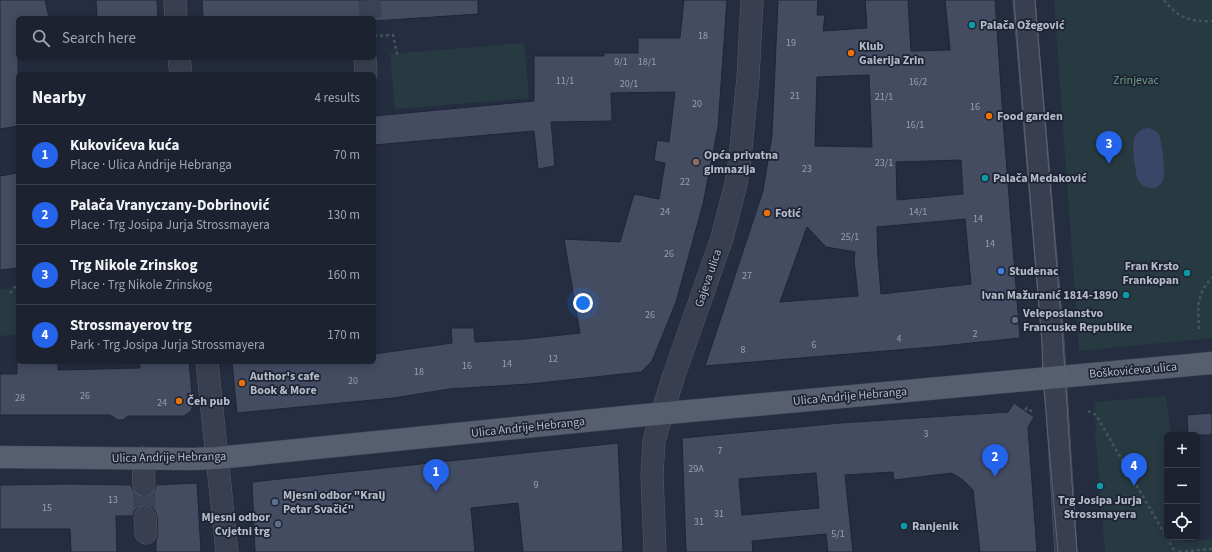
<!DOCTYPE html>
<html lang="en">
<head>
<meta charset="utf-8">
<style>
  :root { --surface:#1c2230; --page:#252a38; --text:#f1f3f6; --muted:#a0a4ab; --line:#3a3f4c; --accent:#2563eb }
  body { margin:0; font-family:"Source Sans 3",sans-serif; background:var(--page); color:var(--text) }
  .controls { position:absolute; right:12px; bottom:12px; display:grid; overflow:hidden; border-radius:6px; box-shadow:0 2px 10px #0003 }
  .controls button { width:36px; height:36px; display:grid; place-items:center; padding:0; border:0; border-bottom:1px solid var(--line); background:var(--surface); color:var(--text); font:20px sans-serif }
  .you { position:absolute; left:583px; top:303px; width:14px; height:14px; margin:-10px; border:3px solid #fff; border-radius:50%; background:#1a73e8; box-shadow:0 0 0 6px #1a73e833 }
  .badge { display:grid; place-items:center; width:26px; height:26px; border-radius:50%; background:var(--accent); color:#fff; font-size:13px; font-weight:700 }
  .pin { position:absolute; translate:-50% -33px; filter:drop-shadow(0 1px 2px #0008) }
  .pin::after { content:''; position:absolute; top:21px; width:14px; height:12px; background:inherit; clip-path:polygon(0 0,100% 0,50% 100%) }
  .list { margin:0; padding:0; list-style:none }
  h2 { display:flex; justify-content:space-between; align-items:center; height:52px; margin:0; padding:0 16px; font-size:17px }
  h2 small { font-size:13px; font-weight:400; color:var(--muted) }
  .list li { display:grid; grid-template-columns:26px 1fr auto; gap:12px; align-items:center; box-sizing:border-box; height:60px; padding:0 16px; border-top:1px solid var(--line) }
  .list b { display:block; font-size:15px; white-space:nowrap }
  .list p { margin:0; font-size:13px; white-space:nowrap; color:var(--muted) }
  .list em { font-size:13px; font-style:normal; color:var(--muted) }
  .icon { flex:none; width:22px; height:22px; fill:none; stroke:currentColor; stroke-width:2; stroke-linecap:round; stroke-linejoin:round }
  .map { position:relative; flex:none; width:1212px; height:552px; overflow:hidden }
  .search { position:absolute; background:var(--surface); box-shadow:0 2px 10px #0003; left:16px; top:16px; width:360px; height:44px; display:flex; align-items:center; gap:10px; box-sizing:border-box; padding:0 14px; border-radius:6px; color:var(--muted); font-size:15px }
  .panel { position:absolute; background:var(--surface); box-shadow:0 2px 10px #0003; left:16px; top:72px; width:360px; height:292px; border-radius:6px }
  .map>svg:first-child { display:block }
  .green { fill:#273a41 }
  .water { fill:#394668 }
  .building { fill:#444c62; stroke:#202637; fill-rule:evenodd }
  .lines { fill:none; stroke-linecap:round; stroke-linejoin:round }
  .minor-tunnel { stroke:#3b4255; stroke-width:22; stroke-dasharray:22 11; stroke-linecap:butt }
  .minor-casing { stroke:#545a6a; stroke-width:23 }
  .major-casing { stroke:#434859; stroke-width:23 }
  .path { stroke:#42565b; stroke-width:2.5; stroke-dasharray:3 3; stroke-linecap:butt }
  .minor { stroke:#393f50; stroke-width:22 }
  .major { stroke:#575e70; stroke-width:22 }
  .tram { stroke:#5b6377; stroke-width:1 }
  .culture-dot { fill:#0f9aa8; stroke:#1e2435; stroke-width:1.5 }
  .food-dot { fill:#e8710a; stroke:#1e2435; stroke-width:1.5 }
  .education-dot { fill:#8d6e63; stroke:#1e2435; stroke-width:1.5 }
  .shop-dot { fill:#3f7fe0; stroke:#1e2435; stroke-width:1.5 }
  .service-dot { fill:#5c6f8a; stroke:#1e2435; stroke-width:1.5 }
  .labels { text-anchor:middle; stroke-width:3.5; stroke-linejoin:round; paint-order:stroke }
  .number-label { font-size:10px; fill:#9a9fb0 }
  .poi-label { font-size:12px; font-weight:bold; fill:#b6bbca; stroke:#1e2435; text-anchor:start }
  .park-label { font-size:12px; fill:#6d9c7e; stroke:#1e2435 }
  .street-label { font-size:12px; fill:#b6bbca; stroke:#1e2435 }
</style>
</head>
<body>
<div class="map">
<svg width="1212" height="552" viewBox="0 0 1212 552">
  <rect width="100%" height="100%" fill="#252d40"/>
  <path class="green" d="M1054 0H1212V338L1079 351Z
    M524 43 529 98 395 109 390 54Z
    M18 288V334L0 336V289Z
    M1166 396 1171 435H1167V537H1187V540L1184 539 1185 542 1212 539V552H1105L1095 431H1096L1094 402Z"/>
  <path class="water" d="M1146 128C1151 128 1156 130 1159 135 1162 139 1166 176 1163 180 1157 193 1142 189 1137 178 1136 170 1131 146 1134 139 1136 133 1140 130 1146 128Z"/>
  <path class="building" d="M0 0H45L49 18H18V126L0 129Z
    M96 0H157L158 18H97Z
    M202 0H478V14L374 21V18H203Z
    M684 0H727L718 127 703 204 676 302 652 361 641 372 530 384 449 389 394 398 237 413 232 362H374V354L452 343 451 328H474L475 342 525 339 580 333 564 239 620 242 634 194 659 199 665 163 654 161 657 140 669 142 675 92 611 93 612 121 551 122 555 166 538 169 534 131 374 145V116L534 101V56H604V53H638V38H680Z
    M778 0H818L817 15H825L823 31 867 28 865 0H908L911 51 950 50 945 0H995L1004 132 1020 338 933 347 705 366 763 191 772 135ZM869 75 872 147 815 146 817 77ZM961 160 963 194 897 200 896 162ZM965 219 971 284 881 294 878 258 877 227ZM807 227 826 247 855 252 854 260 858 296 780 302Z
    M18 173V268L0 270V176Z
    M17 362H58V370L140 368V363L148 362H189L193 405 191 411 184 416H128L123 420H118L110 415H0V374H17Z
    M1014 403 1034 417 1028 427 1037 552H980L973 490 963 480 952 473 894 480 893 472 845 475 853 552H828L826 534 752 541 753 552H686L682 438 840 423 1008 412ZM816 473 819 508 742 515 739 479Z
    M1212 413V435H1188L1187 415Z
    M618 443 623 552H523L518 503 471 508 475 552H255L252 482Z
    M197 483 201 552H156V541L157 538 158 532 157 516 155 510 151 506 145 505 138 507 134 511 133 516H116L117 552H71L70 529H0V485L69 484 131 485 134 492 139 496 144 497 151 495 155 490 156 485Z"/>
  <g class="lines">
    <path class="minor-tunnel" d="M369 0 371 18
      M144 485 145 517"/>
    <defs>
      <path id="minor" d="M175 0 176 18
        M1024 0 1053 342 1066 552
        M179 58 181 74
        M365 58 366 74
        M207 362 227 552
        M143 458 144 485
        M145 517 146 533
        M655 552 652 474 654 441 657 430 673 378 722 238 736 184 740 158 748 78 752 0"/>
      <path id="major" d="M0 457 193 459 217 458 635 416 1212 363"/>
    </defs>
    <use href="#minor" class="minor-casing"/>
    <use href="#major" class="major-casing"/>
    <path class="path" d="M1164 0C1178 18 1190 22 1212 21
      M374 36 393 35 398 58
      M10 293 18 283
      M1199 329C1198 305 1196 296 1212 277
      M1025 410 1027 408 1034 413
      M1088 411 1096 415 1175 552
      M1179 552 1212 549"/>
    <use href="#minor" class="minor"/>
    <use href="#major" class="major"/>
    <path class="tram" d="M1014 0 1042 343 1043 378 1058 552
      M1035 0 1063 342 1070 454 1077 552"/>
  </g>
  <g class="culture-dot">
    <circle cx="972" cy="25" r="4"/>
    <circle cx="985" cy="178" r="4"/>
    <circle cx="1187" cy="273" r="4"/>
    <circle cx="1126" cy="295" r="4"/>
    <circle cx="1100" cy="486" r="4"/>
    <circle cx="904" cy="526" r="4"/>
  </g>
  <g class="food-dot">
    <circle cx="851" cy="53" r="4"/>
    <circle cx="989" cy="116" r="4"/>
    <circle cx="767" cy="213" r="4"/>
    <circle cx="242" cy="383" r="4"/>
    <circle cx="179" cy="401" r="4"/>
  </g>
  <circle class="education-dot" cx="696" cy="162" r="4"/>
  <circle class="shop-dot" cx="1001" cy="271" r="4"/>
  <g class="service-dot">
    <circle cx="1015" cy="320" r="4"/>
    <circle cx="275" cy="502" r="4"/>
    <circle cx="278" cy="524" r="4"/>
  </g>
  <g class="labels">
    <g class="number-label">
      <text x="703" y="39">18</text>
      <text x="791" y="46">19</text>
      <text x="621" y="65">9/1</text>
      <text x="647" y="65">18/1</text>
      <text x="565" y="84">11/1</text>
      <text x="918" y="85">16/2</text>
      <text x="629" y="87">20/1</text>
      <text x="795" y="99">21</text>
      <text x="884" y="100">21/1</text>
      <text x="697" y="107">20</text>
      <text x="975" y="110">16</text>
      <text x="915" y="128">16/1</text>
      <text x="884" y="166">23/1</text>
      <text x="807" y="172">23</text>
      <text x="685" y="185">22</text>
      <text x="665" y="215">24</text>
      <text x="918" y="215">14/1</text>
      <text x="978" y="222">14</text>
      <text x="850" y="240">25/1</text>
      <text x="990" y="247">14</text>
      <text x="669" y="257">26</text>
      <text x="747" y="279">27</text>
      <text x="650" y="318">26</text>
      <text x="975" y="337">2</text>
      <text x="899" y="342">4</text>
      <text x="814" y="348">6</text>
      <text x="743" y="353">8</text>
      <text x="553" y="362">12</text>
      <text x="507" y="367">14</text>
      <text x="467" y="369">16</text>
      <text x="419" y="375">18</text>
      <text x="353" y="384">20</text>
      <text x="85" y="399">26</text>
      <text x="20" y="401">28</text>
      <text x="162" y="406">24</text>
      <text x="926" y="437">3</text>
      <text x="720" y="454">7</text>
      <text x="696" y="472">29A</text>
      <text x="536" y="488">9</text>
      <text x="113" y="503">13</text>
      <text x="47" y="511">15</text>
      <text x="719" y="517">31</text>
      <text x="699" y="525">31</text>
      <text x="838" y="537">5/1</text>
    </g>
    <g class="poi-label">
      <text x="980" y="29">Palača Ožegović</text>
      <text x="859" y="50">Klub<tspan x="859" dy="14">Galerija Zrin</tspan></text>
      <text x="997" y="120">Food garden</text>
      <text x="704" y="159">Opća privatna<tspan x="704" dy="14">gimnazija</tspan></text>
      <text x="993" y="182">Palača Medaković</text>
      <text x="775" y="217">Fotić</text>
      <text x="1179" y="270" text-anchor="end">Fran Krsto<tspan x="1179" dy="14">Frankopan</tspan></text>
      <text x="1009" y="275">Studenac</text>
      <text x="1118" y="299" text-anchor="end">Ivan Mažuranić 1814-1890</text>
      <text x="1023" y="317">Veleposlanstvo<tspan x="1023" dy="14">Francuske Republike</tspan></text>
      <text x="250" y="380">Author's cafe<tspan x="250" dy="14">Book &amp; More</tspan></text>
      <text x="187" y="405">Čeh pub</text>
      <text x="283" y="499">Mjesni odbor "Kralj<tspan x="283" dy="14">Petar Svačić"</tspan></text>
      <text x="1100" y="504" text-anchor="middle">Trg Josipa Jurja<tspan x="1100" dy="14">Strossmayera</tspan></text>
      <text x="270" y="521" text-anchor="end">Mjesni odbor<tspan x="270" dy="14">Cvjetni trg</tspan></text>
      <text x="912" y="530">Ranjenik</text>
    </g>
    <g class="park-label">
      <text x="1136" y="84">Zrinjevac</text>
    </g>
    <g class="street-label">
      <text transform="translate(708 278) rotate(-71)" y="4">Gajeva ulica</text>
      <text transform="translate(1133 370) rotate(-5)" y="4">Boškovićeva ulica</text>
      <text transform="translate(850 396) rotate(-5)" y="4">Ulica Andrije Hebranga</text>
      <text transform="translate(528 427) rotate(-6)" y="4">Ulica Andrije Hebranga</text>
      <text transform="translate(169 457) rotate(-1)" y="4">Ulica Andrije Hebranga</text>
    </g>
  </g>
</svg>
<div class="controls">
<button>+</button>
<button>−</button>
<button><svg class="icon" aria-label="locate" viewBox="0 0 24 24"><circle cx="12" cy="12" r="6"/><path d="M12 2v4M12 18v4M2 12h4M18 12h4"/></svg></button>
</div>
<div class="you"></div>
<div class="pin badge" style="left:436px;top:492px">1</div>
<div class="pin badge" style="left:995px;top:477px">2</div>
<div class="pin badge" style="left:1109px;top:164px">3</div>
<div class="pin badge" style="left:1134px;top:486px">4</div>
<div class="search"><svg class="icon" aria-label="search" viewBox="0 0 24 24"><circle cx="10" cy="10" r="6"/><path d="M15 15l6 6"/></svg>Search here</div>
<section class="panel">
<h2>Nearby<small>4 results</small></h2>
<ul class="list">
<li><span class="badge">1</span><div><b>Kukovićeva kuća</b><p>Place · Ulica Andrije Hebranga</p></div><em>70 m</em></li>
<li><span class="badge">2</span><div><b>Palača Vranyczany-Dobrinović</b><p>Place · Trg Josipa Jurja Strossmayera</p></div><em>130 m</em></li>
<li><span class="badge">3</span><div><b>Trg Nikole Zrinskog</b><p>Place · Trg Nikole Zrinskog</p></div><em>160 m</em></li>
<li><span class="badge">4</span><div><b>Strossmayerov trg</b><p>Park · Trg Josipa Jurja Strossmayera</p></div><em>170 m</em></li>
</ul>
</section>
</div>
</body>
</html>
